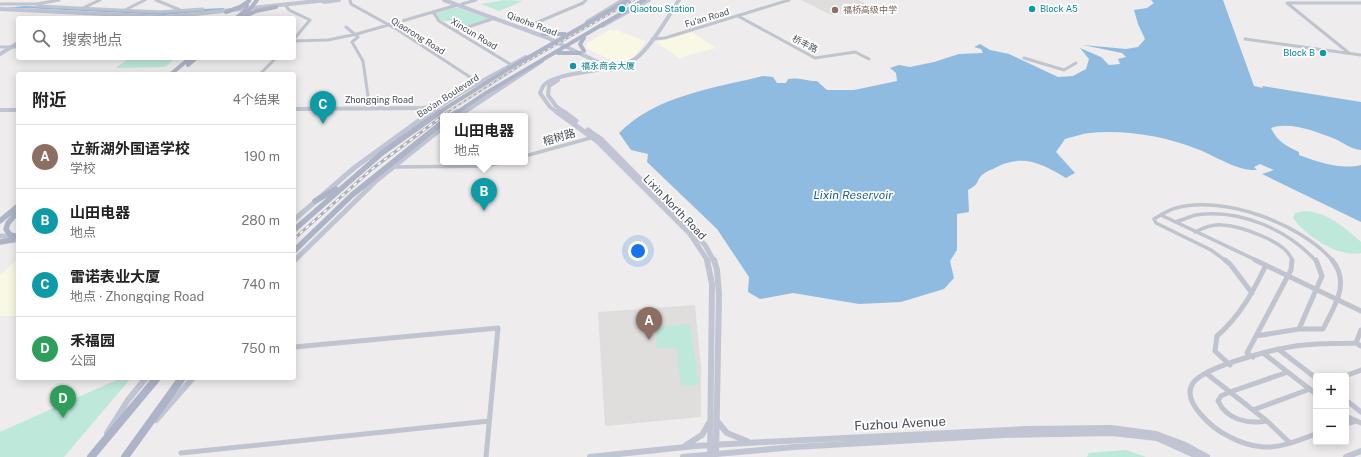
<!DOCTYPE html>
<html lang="zh">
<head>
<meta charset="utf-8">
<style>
  :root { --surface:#fff; --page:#f6f6f6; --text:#222; --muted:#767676; --line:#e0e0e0; --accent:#2e4ac6 }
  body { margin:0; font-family:"Public Sans","Noto Sans SC",sans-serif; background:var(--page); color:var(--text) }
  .controls { position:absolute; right:12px; bottom:12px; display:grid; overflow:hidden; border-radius:4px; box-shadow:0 2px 10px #0003 }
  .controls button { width:36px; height:36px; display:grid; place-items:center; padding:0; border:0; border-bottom:1px solid var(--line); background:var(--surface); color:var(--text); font:20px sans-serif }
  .you { position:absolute; left:638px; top:251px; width:14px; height:14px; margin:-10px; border:3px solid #fff; border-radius:50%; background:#1a73e8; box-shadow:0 0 0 6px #1a73e833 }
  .badge { display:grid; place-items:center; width:26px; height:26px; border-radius:50%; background:var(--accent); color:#fff; font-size:13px; font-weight:700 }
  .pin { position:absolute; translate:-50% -33px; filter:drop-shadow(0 1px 2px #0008) }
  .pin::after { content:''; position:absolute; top:21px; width:14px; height:12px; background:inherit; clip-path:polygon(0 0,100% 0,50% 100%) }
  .popup { position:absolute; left:440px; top:113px; width:88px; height:52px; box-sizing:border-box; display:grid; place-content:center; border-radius:4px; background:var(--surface); filter:drop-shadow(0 1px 3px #0005); font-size:13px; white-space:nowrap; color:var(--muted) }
  .popup b { font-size:15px; color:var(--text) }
  .popup::after { content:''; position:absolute; left:50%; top:100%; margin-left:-8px; border:8px solid transparent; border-top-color:var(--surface) }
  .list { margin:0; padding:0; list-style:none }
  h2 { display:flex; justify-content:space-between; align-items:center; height:52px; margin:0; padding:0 16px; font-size:17px }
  h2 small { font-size:13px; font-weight:400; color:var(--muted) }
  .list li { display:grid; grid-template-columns:26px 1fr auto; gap:12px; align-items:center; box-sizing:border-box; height:64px; padding:0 16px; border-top:1px solid var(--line) }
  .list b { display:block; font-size:15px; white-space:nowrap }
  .list p { margin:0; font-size:13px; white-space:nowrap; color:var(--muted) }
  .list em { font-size:13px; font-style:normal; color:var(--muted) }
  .icon { flex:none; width:22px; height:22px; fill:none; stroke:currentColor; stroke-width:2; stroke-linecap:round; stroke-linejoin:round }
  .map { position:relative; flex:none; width:1361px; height:457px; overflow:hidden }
  .search { position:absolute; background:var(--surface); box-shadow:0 2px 10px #0003; left:16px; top:16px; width:280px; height:44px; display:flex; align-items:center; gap:10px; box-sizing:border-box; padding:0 14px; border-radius:4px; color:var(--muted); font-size:15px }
  .panel { position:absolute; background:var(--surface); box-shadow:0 2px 10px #0003; left:16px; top:72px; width:280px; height:308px; border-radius:4px }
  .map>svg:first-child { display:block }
  .commercial { fill:#f8f8e5 }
  .education { fill:#dfdedd }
  .green { fill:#bee8d9 }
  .water { fill:#90bbe0 }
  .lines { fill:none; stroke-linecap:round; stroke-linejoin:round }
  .river { fill:#90bbe0; fill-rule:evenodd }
  .street-far2 { stroke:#c0c4cf; stroke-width:3 }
  .street-far1 { stroke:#c0c4cf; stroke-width:3.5 }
  .street { stroke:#c0c4cf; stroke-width:5 }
  .secondary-far2 { stroke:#c0c4d3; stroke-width:4 }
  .secondary-far1 { stroke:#c0c4d3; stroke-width:5 }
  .secondary { stroke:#c0c4d3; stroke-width:6 }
  .primary-far2 { stroke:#aeb4c8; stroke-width:4 }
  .primary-far1 { stroke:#aeb4c8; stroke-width:5.5 }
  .primary { stroke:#aeb4c8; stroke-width:8 }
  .rail-far1-casing { stroke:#aeafb5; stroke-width:2 }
  .rail-casing { stroke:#aeafb5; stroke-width:3 }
  .rail-far1 { stroke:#fff; stroke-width:1; stroke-dasharray:3; stroke-linecap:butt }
  .rail { stroke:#fff; stroke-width:1.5; stroke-dasharray:4; stroke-linecap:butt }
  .culture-dot { fill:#0f9aa8; stroke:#fff; stroke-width:1.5 }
  .education-dot { fill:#8d6e63; stroke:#fff; stroke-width:1.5 }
  .labels { text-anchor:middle; stroke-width:3.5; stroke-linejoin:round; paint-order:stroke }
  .far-culture-label { font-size:9px; fill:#0d838f; stroke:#fff; text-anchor:start }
  .far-education-label { font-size:9px; fill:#785e54; stroke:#fff; text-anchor:start }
  .far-street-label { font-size:9px; fill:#464b56; stroke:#fff }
  .street-label { font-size:11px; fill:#464b56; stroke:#fff }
  .water-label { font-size:12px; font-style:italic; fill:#1d5c93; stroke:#fff }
  .near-street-label { font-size:13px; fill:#464b56; stroke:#fff }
</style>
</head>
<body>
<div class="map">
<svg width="1361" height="457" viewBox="0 0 1361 457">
  <rect width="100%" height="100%" fill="#eeecec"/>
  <path class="commercial" d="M610 30H615L646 41 634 57 626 61H613L586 48 587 43Z
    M692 32 716 48 679 58 656 42Z
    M18 259V316H0V275Z"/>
  <path class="education" d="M801 0H858L868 5 831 15Z
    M695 305 701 367V417L605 426 598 312Z"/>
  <path class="green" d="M502 0 523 1 499 11 481 4C488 2 494 3 502 0Z
    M455 7 491 19 468 27C465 25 461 23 458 22 445 18 445 27 434 13Z
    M129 58H176L165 67 116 68Z
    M1304 211C1327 212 1344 227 1361 242V253C1339 258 1306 236 1293 218L1295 213Z
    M690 324 699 385 681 386 676 347 657 348 655 327Z
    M121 378H131L64 457H0V432Z
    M1126 450 1146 457H1087L1089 453Z"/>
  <path class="water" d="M1151 0H1223L1254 86 1263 88 1262 86 1361 102V150C1351 149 1344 143 1335 139 1318 132 1289 121 1271 128 1277 141 1286 146 1299 152V155C1317 162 1341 170 1361 165V222L1262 174 1274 170 1260 164 1254 167 1257 170C1236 171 1216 156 1197 149 1165 136 1124 129 1089 133 1081 134 1073 137 1065 139L1056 152 1075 173 1066 178C1041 163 1021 153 993 169 990 170 985 172 982 175 975 182 981 183 968 190L969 212 957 214V250L950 261 954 278 944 289 901 302 859 304 793 293 760 299 748 292 749 277 717 229 647 162 648 154 631 150 619 133C655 96 714 88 763 76L773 77 777 83H786L788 79C800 77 805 81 817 81L827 90H854L897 81 896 73 890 68 899 65 910 67 934 62 959 54 983 53 981 49 974 47 980 44 990 50 1009 54 1058 77 1073 76 1086 69 1089 59 1080 48 1101 57 1109 65 1120 64 1118 59 1126 57 1122 53 1083 45 1126 49 1138 47 1145 39 1138 24 1134 10 1147 8 1154 3Z"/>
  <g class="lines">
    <path class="river" d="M24 6 164 11 223 8 225 9 223 10 164 15 24 8 6 10 4 9 6 8Z"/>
    <path class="street-far2" d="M156 0 180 10
      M350 0 351 4 398 30 473 79 480 81
      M1287 3 1349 53
      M1288 3H1361
      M0 4H37L59 0
      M37 4 38 6 160 12 203 9
      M462 4 476 0
      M286 6 289 10 310 20 294 39
      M83 8 100 0
      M125 10 145 0
      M433 12 439 21 510 64
      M738 16 815 58 855 52 869 59
      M346 27 358 37 352 42 363 61 368 96 367 108
      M526 27 583 3 586 0
      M456 31 495 18
      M652 39 665 38 789 0
      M1245 39 1361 55
      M294 41 328 40 357 34 457 5
      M0 47H18
      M1024 58 1064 70 1076 63
      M260 74 276 58"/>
    <path class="street-far1" d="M525 156 594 137
      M394 167 486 166 504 162
      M1161 215 1258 261
      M1175 222C1182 220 1189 217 1196 215 1239 208 1288 230 1316 261
      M1195 232C1203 228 1213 224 1222 225 1240 226 1289 242 1292 261
      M1226 261 1211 250 1156 223 1154 219C1161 215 1168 210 1176 208 1225 195 1301 224 1333 261"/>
    <path class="street" d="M1225 260 1230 264 1252 293
      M1255 260 1361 311
      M1299 329 1322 276 1316 260
      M1361 330 1356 343 1361 346
      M1256 336 1299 329H1323C1334 307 1351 283 1332 260
      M294 347 498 328 486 457
      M1278 349 1316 378
      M1263 353 1316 394
      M1253 357 1247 353 1291 270 1292 260
      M1230 365 1215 351 1217 336C1240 316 1253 292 1266 265
      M1207 374 1230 392
      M1345 376 1361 370
      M1230 392 1267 421C1247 424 1227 420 1218 401L1221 396Z
      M1230 392 1288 372
      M1346 400 1361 412
      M1253 410 1310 389
      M1346 416 1361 423
      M1267 421 1290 443
      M1346 424 1356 421
      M1316 434C1299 440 1282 448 1263 447 1251 446 1239 442 1228 436 1214 429 1180 402 1193 383 1206 365 1282 347 1304 345 1321 343 1339 344 1356 343
      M181 453 489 421"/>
    <path class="secondary-far2" d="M444 0 548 38 610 68
      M324 2 339 0
      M0 9 167 17 327 0
      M587 22 623 0
      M602 26 649 0
      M0 54 18 43
      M558 80 549 86 548 95 556 106 565 113
      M294 109 422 108 438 106
      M0 110H18
      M430 113 462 92 526 57
      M463 113 542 61
      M558 113 550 107 540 93C541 91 542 87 544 85 558 70 615 73 635 59 650 49 669 15 679 0"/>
    <path class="secondary-far1" d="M557 112 597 141 690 234 708 261
      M564 112 576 121
      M458 116 464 112
      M588 130 601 139 705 245 714 261
      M294 220 354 168 431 112
      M0 236H14
      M8 240H18
      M294 261 377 180 443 127"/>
    <path class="secondary" d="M707 260 712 284 710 457
      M714 260 717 270 719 294 716 457
      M156 420 193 378
      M717 421 727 433 747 441
      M107 433 128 400 146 378
      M686 445 702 435 709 423
      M590 457 695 446 765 442 1026 429 1111 428 1156 434 1183 444 1207 457
      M683 457 794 447 1004 435 1112 433 1157 438 1199 457
      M1346 457 1361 451"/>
    <path class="primary-far2" d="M226 12 240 7 249 1
      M247 13 257 0
      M243 17 256 11 276 7
      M236 18 245 11 247 5
      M543 34H565
      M584 38 580 44 584 51
      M558 53H580
      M188 65 196 58
      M171 74 190 58
      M438 113 510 68 628 0
      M456 113 486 93 644 0"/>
    <path class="primary-far1" d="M451 116 457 112
      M315 201 336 189
      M0 221 18 206
      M294 230 382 153 440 112
      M15 236 10 235 6 229 8 223 16 214
      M0 242 12 240
      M294 251 352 195 443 122"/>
    <path class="primary" d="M91 457 157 378
      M125 457 182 378"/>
    <defs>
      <path id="rail-far1" d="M446 113 521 65 634 0"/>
      <path id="rail" d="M294 239 372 169 448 112"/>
    </defs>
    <use href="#rail-far1" class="rail-far1-casing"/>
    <use href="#rail" class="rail-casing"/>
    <use href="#rail-far1" class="rail-far1"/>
    <use href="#rail" class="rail"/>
  </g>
  <g class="culture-dot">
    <circle cx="622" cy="9" r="4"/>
    <circle cx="1032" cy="9" r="4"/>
    <circle cx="1323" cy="53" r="4"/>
    <circle cx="573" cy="66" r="4"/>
  </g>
  <circle class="education-dot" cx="835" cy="10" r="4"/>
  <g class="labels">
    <g class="far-culture-label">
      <text x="630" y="12">Qiaotou Station</text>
      <text x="1040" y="12">Block A5</text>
      <text x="1315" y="56" text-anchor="end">Block B</text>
      <text x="581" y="69">福永商会大厦</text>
    </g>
    <g class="far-education-label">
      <text x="843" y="13">福桥高级中学</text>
    </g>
    <g class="far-street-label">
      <text transform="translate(707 18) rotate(-17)" y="3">Fu'an Road</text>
      <text transform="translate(532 24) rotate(21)" y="3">Qiaohe Road</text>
      <text transform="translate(474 34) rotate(31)" y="3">Xincun Road</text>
      <text transform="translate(418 36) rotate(32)" y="3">Qiaorong Road</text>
      <text transform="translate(805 44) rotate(27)" y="3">桥丰路</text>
      <text transform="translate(448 96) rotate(-33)" y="3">Bao'an Boulevard</text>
      <text x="379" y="103">Zhongqing Road</text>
    </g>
    <g class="street-label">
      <text transform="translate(559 137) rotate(-16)" y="4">榕树路</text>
      <text transform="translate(675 207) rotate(46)" y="4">Lixin North Road</text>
    </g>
    <g class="water-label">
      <text x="853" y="199">Lixin Reservoir</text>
    </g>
    <g class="near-street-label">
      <text transform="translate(900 423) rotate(-3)" y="5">Fuzhou Avenue</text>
    </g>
  </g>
</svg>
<div class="controls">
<button>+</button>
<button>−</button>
</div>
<div class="you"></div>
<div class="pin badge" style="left:649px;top:340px;background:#8d6e63">A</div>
<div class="pin badge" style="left:484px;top:211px;background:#0f9aa8">B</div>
<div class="popup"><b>山田电器</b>地点</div>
<div class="pin badge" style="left:323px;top:124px;background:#0f9aa8">C</div>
<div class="pin badge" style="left:63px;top:418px;background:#2e9e5b">D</div>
<div class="search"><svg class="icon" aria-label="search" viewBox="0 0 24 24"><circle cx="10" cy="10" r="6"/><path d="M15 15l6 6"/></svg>搜索地点</div>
<section class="panel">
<h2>附近<small>4个结果</small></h2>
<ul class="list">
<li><span class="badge" style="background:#8d6e63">A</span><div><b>立新湖外国语学校</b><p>学校</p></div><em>190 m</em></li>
<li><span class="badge" style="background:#0f9aa8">B</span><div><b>山田电器</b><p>地点</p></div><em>280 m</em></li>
<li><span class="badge" style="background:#0f9aa8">C</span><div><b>雷诺表业大厦</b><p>地点 · Zhongqing Road</p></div><em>740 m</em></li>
<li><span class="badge" style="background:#2e9e5b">D</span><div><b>禾福园</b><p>公园</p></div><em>750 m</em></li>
</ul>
</section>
</div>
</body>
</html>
